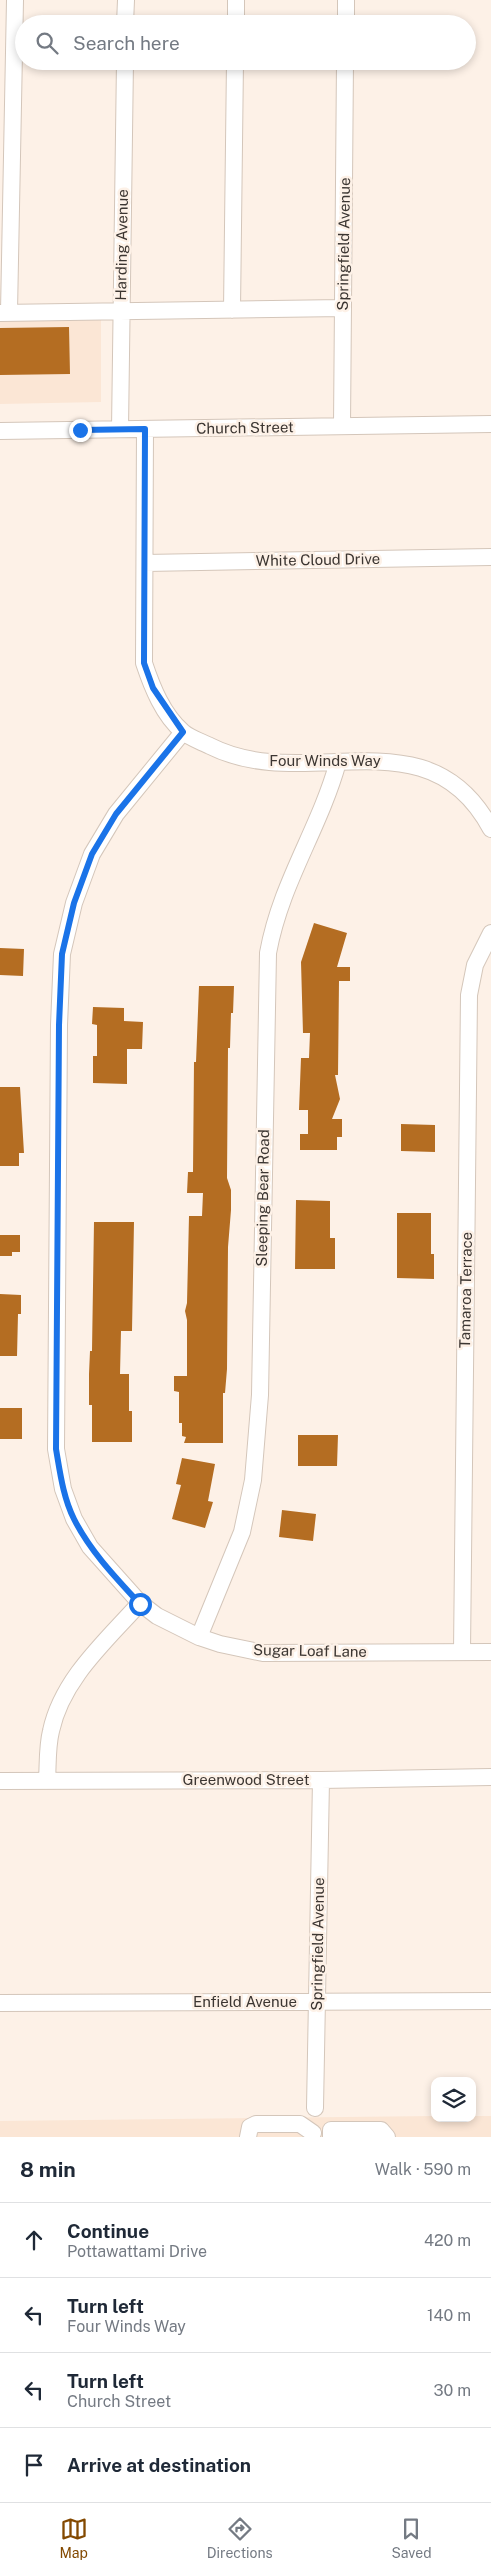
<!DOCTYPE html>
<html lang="en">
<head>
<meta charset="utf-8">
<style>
  :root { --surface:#fff; --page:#f2f2f3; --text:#1f2937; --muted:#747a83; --line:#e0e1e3; --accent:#834900 }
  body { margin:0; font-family:"Public Sans",sans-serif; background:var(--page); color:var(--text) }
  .controls { position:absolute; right:15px; bottom:15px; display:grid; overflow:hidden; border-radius:10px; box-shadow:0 2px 8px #0003 }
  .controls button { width:45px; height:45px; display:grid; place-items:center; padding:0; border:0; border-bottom:1px solid var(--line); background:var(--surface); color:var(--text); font:25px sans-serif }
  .stop { position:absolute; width:15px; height:15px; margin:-11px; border:4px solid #1a73e8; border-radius:50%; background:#fff }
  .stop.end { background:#1a73e8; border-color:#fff; box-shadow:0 1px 5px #0008 }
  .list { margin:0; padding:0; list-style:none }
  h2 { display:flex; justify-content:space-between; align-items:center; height:65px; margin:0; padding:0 20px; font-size:21px }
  h2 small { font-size:16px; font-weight:400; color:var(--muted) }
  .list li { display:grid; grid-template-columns:32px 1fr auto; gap:15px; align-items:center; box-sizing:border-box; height:75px; padding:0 20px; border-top:1px solid var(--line) }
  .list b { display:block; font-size:19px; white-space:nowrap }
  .list p { margin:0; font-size:16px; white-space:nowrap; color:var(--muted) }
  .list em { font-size:16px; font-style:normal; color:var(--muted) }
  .icon { flex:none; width:28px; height:28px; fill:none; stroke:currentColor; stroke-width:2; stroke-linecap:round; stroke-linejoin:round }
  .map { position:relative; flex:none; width:491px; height:2137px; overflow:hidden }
  .search { position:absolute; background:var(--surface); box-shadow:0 2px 8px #0003; left:15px; right:15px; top:15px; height:55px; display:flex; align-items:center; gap:12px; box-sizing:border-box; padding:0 18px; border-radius:28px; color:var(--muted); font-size:19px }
  .sheet { height:365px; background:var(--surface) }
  nav { display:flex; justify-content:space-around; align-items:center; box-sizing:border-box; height:70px; border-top:1px solid var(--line); background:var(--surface); font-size:14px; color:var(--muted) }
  nav a { display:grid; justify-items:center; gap:2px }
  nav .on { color:var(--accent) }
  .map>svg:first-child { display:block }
  .built { fill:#fbe6d5 }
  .building { fill:#b46d22 }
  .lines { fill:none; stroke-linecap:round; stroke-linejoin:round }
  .minor-casing { stroke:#d4c6ba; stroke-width:18 }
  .minor { stroke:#fff; stroke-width:16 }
  .route { stroke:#1a73e8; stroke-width:6 }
  .labels { text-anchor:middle; stroke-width:5; stroke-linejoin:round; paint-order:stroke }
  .street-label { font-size:15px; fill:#3c3632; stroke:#fdf1e7 }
</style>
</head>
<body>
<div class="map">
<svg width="491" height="2137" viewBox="0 0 491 2137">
  <rect width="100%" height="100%" fill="#fdf1e7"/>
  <path class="built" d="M0 316H101V402L0 404Z
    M435 2116V2118H472V2116H491V2137H0V2121Z"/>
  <path class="building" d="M69 327 70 374 0 375V328Z
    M314 923 347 933 337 967H350V981H339L338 1075H335L340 1099 332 1119H342V1137H337V1150H300V1134H308V1110H299L301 1058H309L310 1033H303L301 962Z
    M0 948 24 949 23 976 0 975Z
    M199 986H234L233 1013H231L230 1048H228L227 1178 231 1190V1210L228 1247 227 1369 225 1393H223V1443H184L186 1437 182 1436V1423H179V1392L174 1391V1376H187V1320L185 1311 187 1303 189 1216H202L203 1193H187L188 1172H193L194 1062H196Z
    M93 1007 124 1008V1021L143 1022 142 1049H127V1084L93 1083V1056H97V1025L92 1024Z
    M0 1087H20L24 1153H19V1166H0Z
    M401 1124 435 1125V1152L401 1151Z
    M296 1200 330 1201V1238H335V1269H295Z
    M397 1213H431V1254H434V1279L397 1278Z
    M94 1222H134L132 1331H121L120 1374H129V1411H132V1442H92V1405H89V1374L90 1351H92Z
    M0 1235H20V1252H12V1256H0Z
    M0 1294 21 1295V1314H18L17 1356H0Z
    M0 1408H22V1439H0Z
    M298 1435H338L337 1466H298Z
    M182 1458 215 1464 208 1501 213 1502 205 1528 172 1519 181 1485 176 1484Z
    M282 1510 316 1514 313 1541 279 1537Z"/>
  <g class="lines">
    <defs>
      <path id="minor" d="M125 24 126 0
        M236 24V0
        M346 24V0
        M232 310 235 61
        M9 312 15 0
        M0 313 343 308
        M342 426 345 61
        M120 429 125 61
        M145 429 144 663C152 687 163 715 183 732 190 738 202 742 210 746 306 795 428 710 491 829
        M0 431 491 424
        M145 563 491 557
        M183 732 116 814 92 854 74 903 62 954 59 1025 56 1449 63 1489 74 1519 90 1547 140 1603 157 1616 199 1637 220 1644 263 1653 491 1652
        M199 1637 242 1532 253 1480 260 1395 268 953C281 882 319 830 338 762
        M462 1652 469 995 475 965 491 933
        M0 1781 321 1780 491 1777
        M47 1781C48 1764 47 1747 51 1731 62 1679 106 1641 140 1603
        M0 2003 491 2001
        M315 2108 321 1780
        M248 2137 250 2127 256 2124H300L313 2133
        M331 2137V2130H381L387 2137"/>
    </defs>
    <use href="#minor" class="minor-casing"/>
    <use href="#minor" class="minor"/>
  </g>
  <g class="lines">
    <path class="route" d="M80 430 145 429 144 663 153 688 183 732 116 814 92 854 74 903 62 954 59 1025 56 1449C60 1472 63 1497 74 1519 90 1551 116 1578 140 1604"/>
  </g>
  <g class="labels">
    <g class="street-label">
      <text transform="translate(344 244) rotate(-89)" y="5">Springfield Avenue</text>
      <text transform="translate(122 245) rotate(-89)" y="5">Harding Avenue</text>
      <text transform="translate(245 428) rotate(-1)" y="5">Church Street</text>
      <text transform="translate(318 560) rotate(-1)" y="5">White Cloud Drive</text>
      <text x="325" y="766">Four Winds Way</text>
      <text transform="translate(263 1198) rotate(-89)" y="5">Sleeping Bear Road</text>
      <text transform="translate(466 1290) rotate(-89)" y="5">Tamaroa Terrace</text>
      <text transform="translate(310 1651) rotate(1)" y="5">Sugar Loaf Lane</text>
      <text x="246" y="1785">Greenwood Street</text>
      <text transform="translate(318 1944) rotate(-89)" y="5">Springfield Avenue</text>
      <text x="245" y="2007">Enfield Avenue</text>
    </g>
  </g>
</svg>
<div class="controls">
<button><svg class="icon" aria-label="layers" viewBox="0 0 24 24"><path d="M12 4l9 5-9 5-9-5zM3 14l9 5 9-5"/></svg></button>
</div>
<div class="stop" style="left:140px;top:1604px"></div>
<div class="stop end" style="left:80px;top:430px"></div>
<div class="search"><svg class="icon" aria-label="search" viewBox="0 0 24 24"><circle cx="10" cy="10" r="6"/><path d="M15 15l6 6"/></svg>Search here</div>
</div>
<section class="sheet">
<h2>8 min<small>Walk · 590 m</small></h2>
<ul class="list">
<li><svg class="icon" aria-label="ahead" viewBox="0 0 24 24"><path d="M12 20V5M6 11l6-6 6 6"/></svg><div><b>Continue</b><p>Pottawattami Drive</p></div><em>420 m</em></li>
<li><svg class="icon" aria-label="left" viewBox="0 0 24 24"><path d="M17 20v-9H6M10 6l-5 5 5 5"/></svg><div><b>Turn left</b><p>Four Winds Way</p></div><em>140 m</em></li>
<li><svg class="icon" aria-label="left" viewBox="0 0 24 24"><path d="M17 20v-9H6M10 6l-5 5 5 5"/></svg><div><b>Turn left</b><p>Church Street</p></div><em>30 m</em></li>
<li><svg class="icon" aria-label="arrive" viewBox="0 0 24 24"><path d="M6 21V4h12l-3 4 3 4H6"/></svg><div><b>Arrive at destination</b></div></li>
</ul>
</section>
<nav>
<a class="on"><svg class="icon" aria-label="map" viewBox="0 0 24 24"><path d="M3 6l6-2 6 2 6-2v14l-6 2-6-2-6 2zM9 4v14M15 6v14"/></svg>Map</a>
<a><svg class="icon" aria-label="directions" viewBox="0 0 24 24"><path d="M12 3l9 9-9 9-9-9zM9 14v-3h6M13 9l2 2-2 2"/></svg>Directions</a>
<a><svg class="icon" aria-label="saved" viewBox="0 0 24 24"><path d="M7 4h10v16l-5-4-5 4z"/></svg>Saved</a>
</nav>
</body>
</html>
